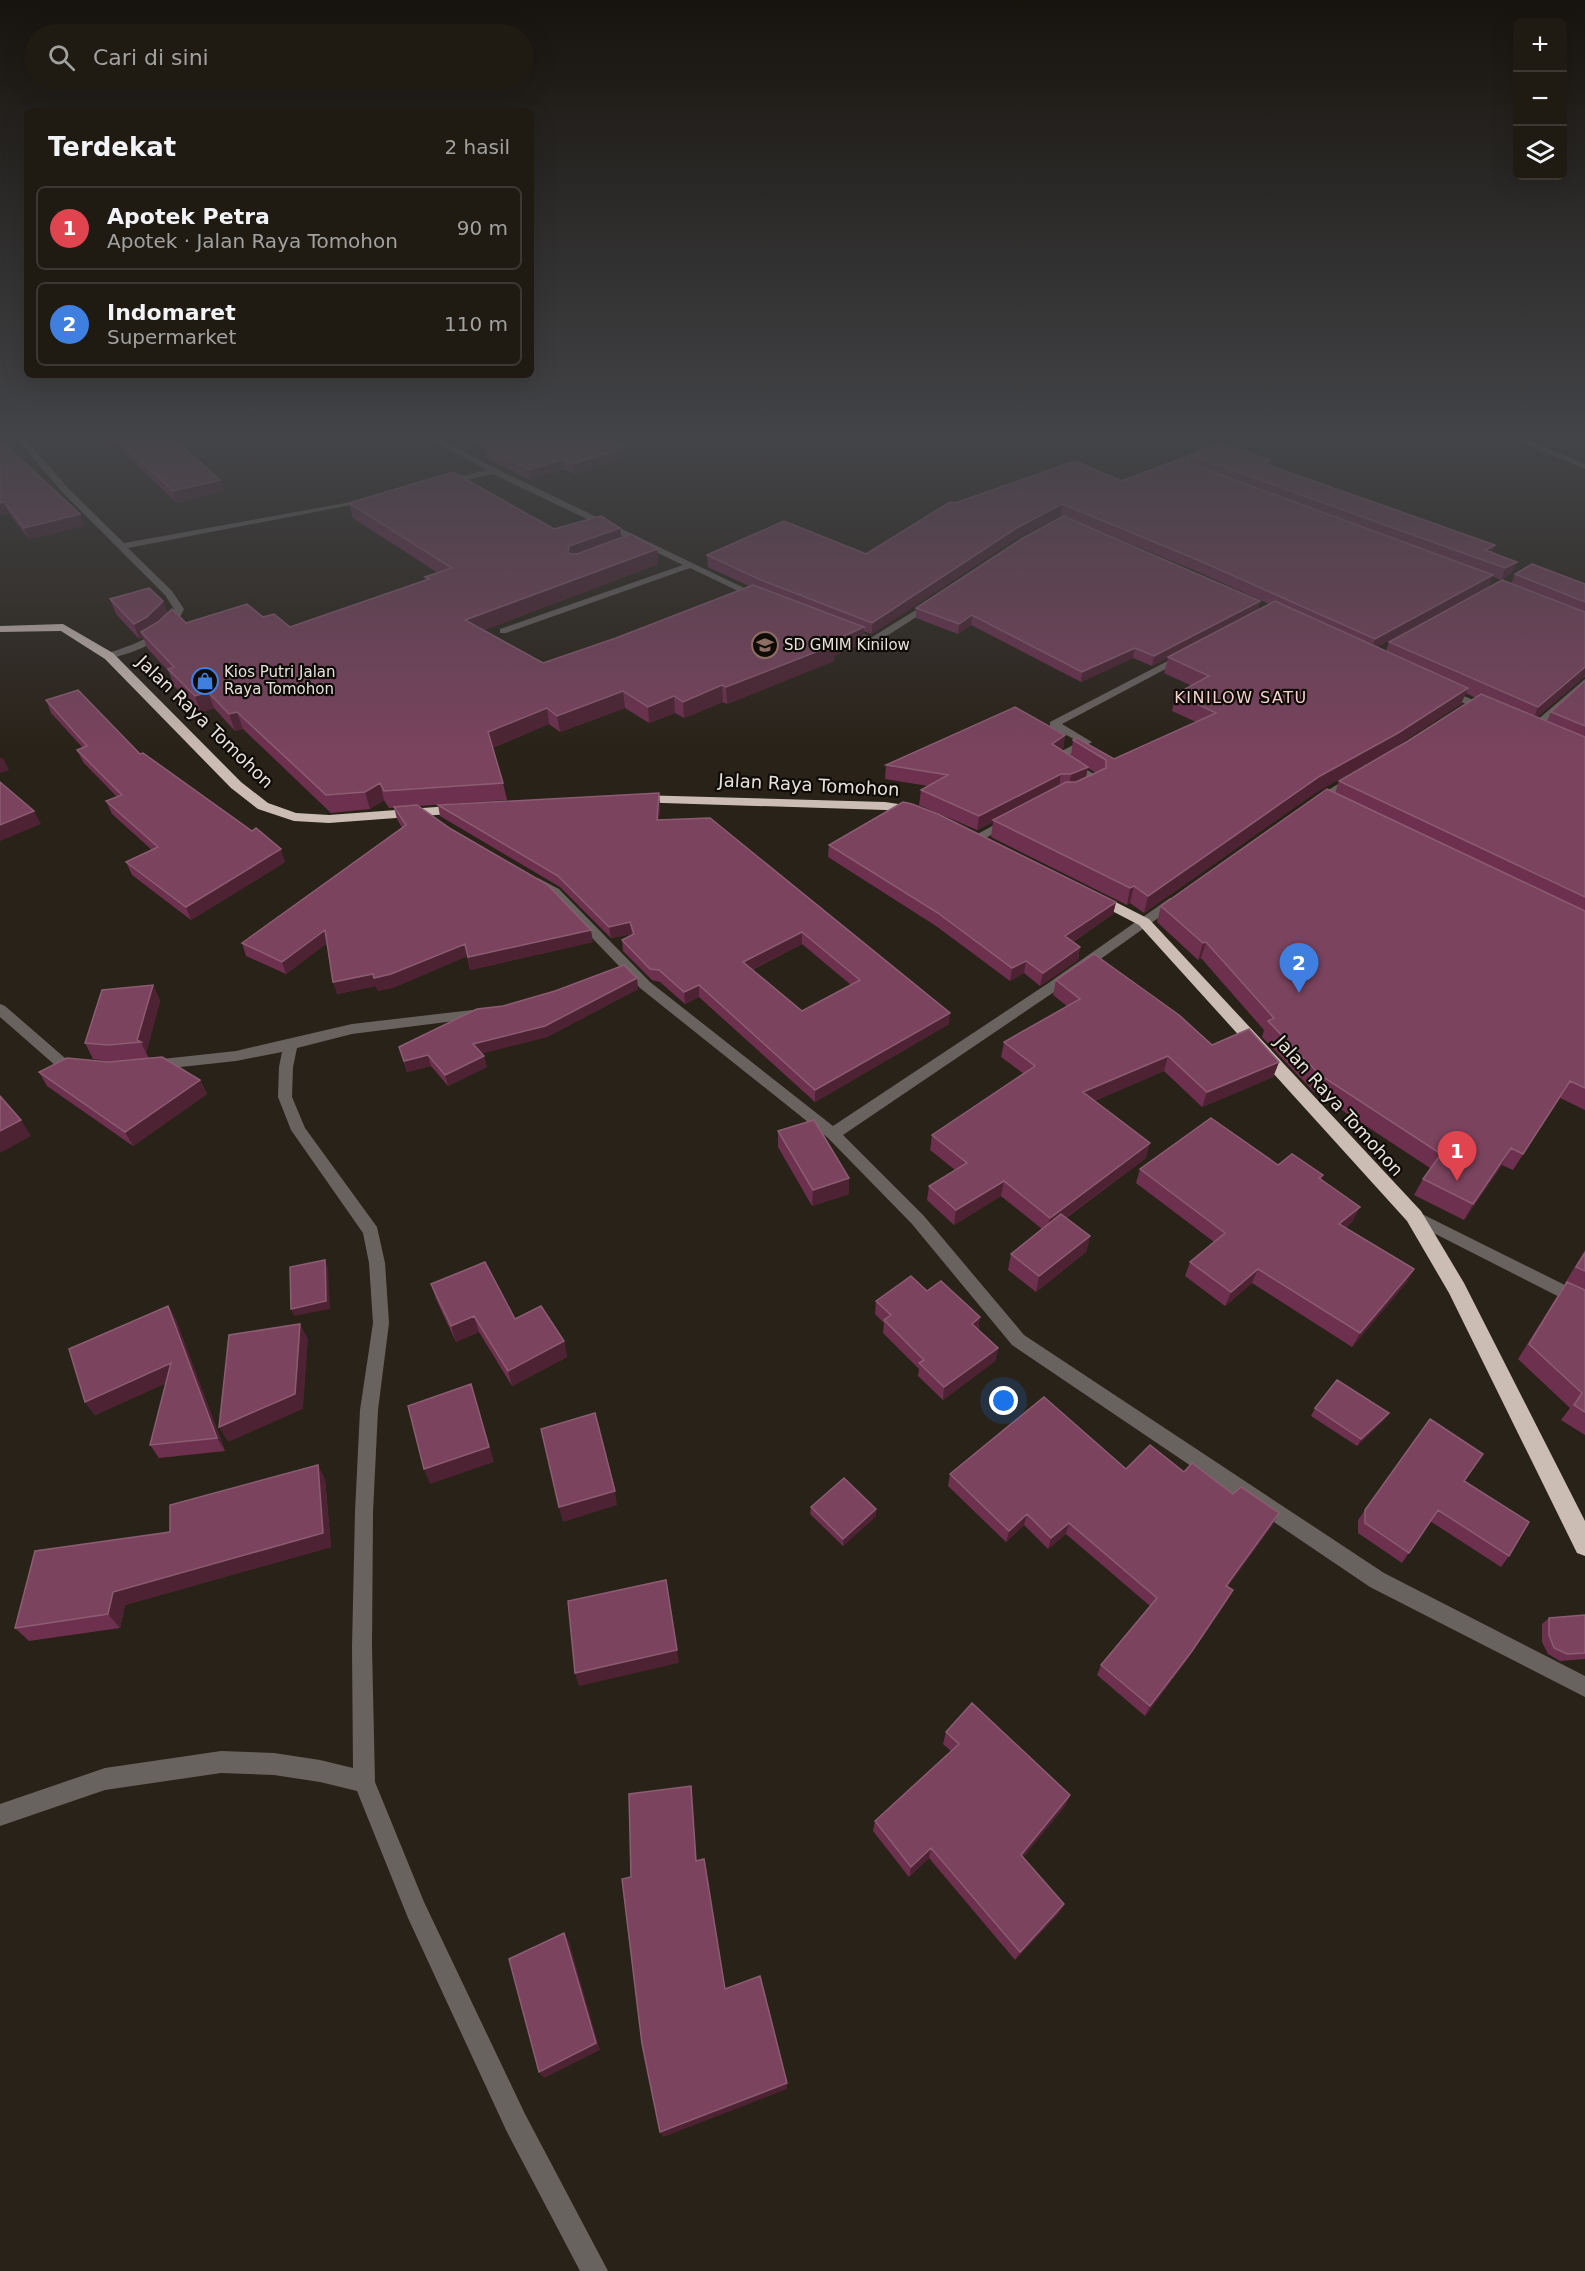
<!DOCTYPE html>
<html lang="id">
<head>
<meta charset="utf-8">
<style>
  :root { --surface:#1f1a12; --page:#27231b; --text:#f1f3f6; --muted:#a1a19f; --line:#3c3832; --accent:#f49d8d }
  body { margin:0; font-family:"DejaVu Sans",sans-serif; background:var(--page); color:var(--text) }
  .controls { position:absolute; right:18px; top:18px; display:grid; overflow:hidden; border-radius:9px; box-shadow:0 6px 24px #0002 }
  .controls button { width:54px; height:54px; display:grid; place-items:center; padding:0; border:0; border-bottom:2px solid var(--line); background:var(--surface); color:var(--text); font:30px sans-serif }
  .you { position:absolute; left:1004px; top:1401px; width:21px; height:21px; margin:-15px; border:4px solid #fff; border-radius:50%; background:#1a73e8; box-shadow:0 0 0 9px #1a73e833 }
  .badge { display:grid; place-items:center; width:39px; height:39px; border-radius:50%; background:var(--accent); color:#fff; font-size:20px; font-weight:700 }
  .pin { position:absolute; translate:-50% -50px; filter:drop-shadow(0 2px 3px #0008) }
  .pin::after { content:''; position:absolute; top:32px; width:21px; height:18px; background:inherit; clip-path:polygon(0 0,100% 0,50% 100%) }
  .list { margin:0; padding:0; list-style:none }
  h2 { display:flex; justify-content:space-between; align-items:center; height:78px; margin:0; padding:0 24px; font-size:26px }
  h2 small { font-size:20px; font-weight:400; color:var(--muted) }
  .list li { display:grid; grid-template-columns:39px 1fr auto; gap:18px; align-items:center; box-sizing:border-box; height:84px; margin:0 12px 12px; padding:0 12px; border:2px solid var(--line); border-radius:9px }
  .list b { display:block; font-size:22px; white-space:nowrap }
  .list p { margin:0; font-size:20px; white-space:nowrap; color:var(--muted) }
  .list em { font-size:20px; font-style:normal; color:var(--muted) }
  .icon { flex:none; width:33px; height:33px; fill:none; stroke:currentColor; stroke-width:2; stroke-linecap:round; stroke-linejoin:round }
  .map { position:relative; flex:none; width:1585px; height:2271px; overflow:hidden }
  .search { position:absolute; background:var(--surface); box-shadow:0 6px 24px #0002; left:24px; top:24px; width:510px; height:66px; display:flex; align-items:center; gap:15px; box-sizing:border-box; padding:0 21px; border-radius:33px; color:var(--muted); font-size:22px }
  .panel { position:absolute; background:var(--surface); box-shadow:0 6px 24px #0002; left:24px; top:108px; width:510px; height:270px; border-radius:9px }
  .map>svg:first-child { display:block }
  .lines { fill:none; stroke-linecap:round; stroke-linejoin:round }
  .minor { fill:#696360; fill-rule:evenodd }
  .highway { fill:#cbbcb4; fill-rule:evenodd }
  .wall { fill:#6e304f; fill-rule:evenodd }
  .shaded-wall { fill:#4d2333 }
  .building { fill:#7b435e; stroke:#8c5c72; stroke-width:1.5; fill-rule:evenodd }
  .labels { text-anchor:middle; stroke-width:4.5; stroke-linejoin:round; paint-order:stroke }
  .far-poi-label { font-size:15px; fill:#e6e1da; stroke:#0f0c08; text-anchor:start }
  .far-neighbourhood-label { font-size:16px; letter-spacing:1.5px; fill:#f5d2cb; stroke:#0f0c08 }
  .street-label { font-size:18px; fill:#e6e1da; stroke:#0f0c08 }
</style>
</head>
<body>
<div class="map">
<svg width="1585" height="2271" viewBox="0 0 1585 2271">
  <rect width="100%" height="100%" fill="#292218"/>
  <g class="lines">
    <path class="minor" d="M14 436H22L70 490 124 543 368 499 372 501 128 548 172 591 184 609C171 640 139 651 109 659L104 656 105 654C132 645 162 637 174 609L165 595 64 494Z
      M425 436H435L497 469 765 598 757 600 690 568 506 633H500V629L683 565 493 474 441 485V481L487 470Z
      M1507 436H1518L1585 464V469Z
      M932 600 937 603 935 605 876 643H870L839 630 844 627 872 637Z
      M1181 654 1190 656 1062 724 1092 742 1066 757 1102 779V783L1094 787H1086L1084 785 1090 781 1054 759V755L1079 742 1050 726V722Z
      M1585 679V687L1537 731H1529V727Z
      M1445 688 1492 708 1493 710 1484 712 1441 693V689Z
      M1355 774 1361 777 1359 779 1318 804H1310L1308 802Z
      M1007 818 1011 820V824L982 840H974L972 837Z
      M538 878 559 889 650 982 833 1126 1047 984 1170 898H1178L1180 901 1178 904 1057 990 843 1135 924 1216 1024 1335 1384 1573 1585 1676V1697L1370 1587 1012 1345 912 1224 828 1138 640 988 551 895 534 885 532 882 534 879Z
      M0 1004 5 1006 65 1058 84 1061 86 1065 84 1069 79 1070 56 1066 0 1017Z
      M481 1009 488 1014 486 1017 352 1034 297 1048 293 1067 292 1097 305 1128 377 1227 385 1263 389 1323 378 1410 373 1512 372 1647 375 1782 424 1902 525 2114 608 2271H580L507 2132 408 1918 357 1791 320 1782 274 1775 221 1773 105 1790 0 1826V1804L105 1768 221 1751 274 1753 320 1760 353 1768 352 1647 355 1512 360 1410 373 1323 369 1263 363 1233 291 1130 278 1097 279 1067 282 1052 236 1061 153 1070 146 1065 153 1060 236 1051 352 1024Z
      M1414 1210 1585 1295V1310L1408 1220 1406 1216 1408 1212Z"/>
    <path class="highway" d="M63 624 113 653 241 782 268 803 296 813 329 815 463 805 470 809 463 813 329 823 294 821 258 809 231 788 105 659 61 631 0 632V626Z
      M637 795 885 802 918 807 925 811 918 815 885 810 632 802 630 799 632 796Z
      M1094 891 1149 919 1421 1211 1464 1283 1585 1521V1556L1577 1553 1449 1293 1407 1221 1139 925 1089 899 1087 896Z"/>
  </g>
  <path class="wall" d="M93 436H193L176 440 224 491 177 503 115 444 106 446Z
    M276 436H319L288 444Z
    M461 436H604L625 457 575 474 563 469 530 480 486 458 485 447Z
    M0 440 80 514 84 526 29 539 9 513 0 515Z
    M1221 443 1270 460 1269 465 1495 545 1492 553 1512 573 1501 580 1492 576 1489 586 1377 647 1386 651 1389 642 1511 584 1515 574 1585 584V677H1584L1537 717 1547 721 1551 712 1585 681V1110L1560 1098 1513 1170 1502 1165 1464 1220 1414 1195 1423 1179 1430 1168 1313 1091 1262 1037 1264 1030 1201 958 1198 960 1157 922 1161 906 1335 793 1339 781 1408 741 1476 698 1466 693 1461 704 1392 749 1315 793 1144 913 1130 903 1127 905 991 837 993 822 977 830 919 805 921 790 928 786 885 779 886 765 1065 735 1063 749 1061 750 1071 756 1073 740 1114 759 1196 722 1172 711 1176 694 1192 686 1164 673 1168 658 1152 666 1133 658 1081 682 971 625 958 634 916 618V608L1258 610 1269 604 1196 571 1061 515 1014 540 872 634 863 631V643L834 656V661L727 704 723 702 684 718 675 713 649 723 625 708 560 732 549 724 492 748 503 783 507 800 418 806 593 942 470 970 467 956 395 987 378 991 376 986 337 994 327 943 286 974 246 956 242 943 402 828 397 819 394 807H400L389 808 384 800 370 809 331 813 243 729 235 731 214 708 201 712 174 686 169 672 147 648 143 637 139 639 116 614 110 599 163 601 167 613 186 623 263 617 290 627 426 580 425 577 438 573 353 518 349 503 621 538 657 549 658 564 484 630 543 663 616 638 749 586 708 567 707 555 866 554 955 503 1122 481ZM1088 768 1096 773 1086 778Z
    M46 700 140 754 285 862 191 920 132 875 126 862 152 850 112 814 106 801 117 797 83 762 77 750 83 748 51 713Z
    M438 805H660L659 820 949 1024 815 1102 699 997 685 1004 660 982 652 980 623 951 622 940 632 935V934L611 938 560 887 440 816ZM802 944 851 985 802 1011 752 970Z
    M829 845 1116 902 1113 914 1073 942 1080 947 1078 960 1040 986 1024 973 1010 981 936 926 828 857Z
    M637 978 638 989 547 1037 482 1053 487 1067 448 1086 431 1066 407 1072 399 1047 503 1006Z
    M1056 980 1212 1045 1279 1062 1273 1077 1202 1107 1164 1071 1094 1101 1146 1158 1066 1218 1090 1236 1086 1252 1036 1292 1008 1270 1011 1254 1042 1229 1001 1196 954 1225 927 1200 929 1186 955 1170 930 1150 932 1135 1024 1074 1001 1057 1004 1042 1067 1006 1053 995Z
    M153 985 160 1001 146 1053 149 1058 200 1080 207 1094 133 1146 47 1086 39 1072 115 1062 93 1059 85 1043Z
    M778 1131 849 1194 812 1206 778 1147Z
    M1278 1165 1323 1175 1321 1180 1353 1221 1345 1228 1414 1269 1406 1283 1352 1347 1252 1283 1225 1306 1185 1276 1190 1262 1214 1242 1136 1183 1140 1169Z
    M1585 1250V1435L1561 1420 1570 1408 1518 1359 1556 1298 1566 1283H1565Z
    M431 1284 564 1341 567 1357 512 1386 479 1332 456 1342 436 1299Z
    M927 1291 980 1317 978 1330 998 1348 995 1361 943 1400 918 1376 919 1369 883 1333 884 1323 875 1314 876 1301Z
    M168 1306 176 1320 225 1451 159 1458 150 1445 166 1383 95 1415 85 1402Z
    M1315 1408 1384 1420 1357 1446 1311 1416Z
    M1126 1469 1184 1472 1273 1524 1228 1586 1233 1590 1227 1601 1186 1661 1145 1716 1097 1675 1101 1665 1150 1606 1066 1534 1048 1549 1024 1525 1006 1542 948 1486 950 1474Z
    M325 1479 331 1547 125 1605 120 1628 29 1641 15 1628 170 1532Z
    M1464 1481 1509 1556 1501 1567 1430 1521 1402 1563 1358 1533V1520L1365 1510Z
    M811 1507 876 1509V1516L843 1546 810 1514Z
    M1585 1615V1659L1560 1661 1548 1654 1542 1642V1624L1549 1618Z
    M946 1732 1070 1795 1065 1806 1023 1857 1064 1904 1059 1913 1015 1960 929 1858 909 1877 873 1831 875 1821 951 1751 943 1744Z"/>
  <path class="shaded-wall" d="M103 436H112L115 444 106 446Z
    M167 436H193L169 442Z
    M286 436H319L288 444Z
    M624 447 625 457 575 474 574 464Z
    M562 459 563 469 530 480 529 470Z
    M220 480 224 491 177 503 173 491Z
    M4 502 9 513 0 515V503Z
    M1062 504 1061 515 1014 540 872 634V623L1015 529Z
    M80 514 84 526 29 539 24 528Z
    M620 528 622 543 571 561 568 552 569 546Z
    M1495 545 1491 556 1485 550Z
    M657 549 658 564 468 636 465 620Z
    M1517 562 1512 573 1501 580 1505 568Z
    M1493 575 1489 586 1371 650 1375 639Z
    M163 601 168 616 153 631 141 632 143 637 139 639 134 624Z
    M1260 601 1258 611 1168 657V658L1152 666 1154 656Z
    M972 615 971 625 958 634 959 624Z
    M864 627 863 643 834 656V661L727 704 726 687Z
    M1135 648 1133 658 1081 682 1082 672Z
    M1585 667V674L1584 677 1532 722 1538 707Z
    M722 685 723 702 684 718 683 702Z
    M1468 688 1461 704 1392 749 1315 793 1144 913 1148 896 1320 776Z
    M623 691 625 708 560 732 557 716Z
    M208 692 214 708 201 712 195 696Z
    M674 696 675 713 649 723 648 707Z
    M547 708 549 724 491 748 488 732Z
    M237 712 243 729 235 731 229 714Z
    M1065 735 1063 749 1050 758 1052 744Z
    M0 758H3L9 770 0 773Z
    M1088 767 1085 781 1069 788 1071 774Z
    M1061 774 1059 788 993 820V822L977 830 979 816Z
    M380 783 384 800 370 809 365 792Z
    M659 793 660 805 658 831 657 820Z
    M34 811 41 824 0 841V825Z
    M281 849 285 862 191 920 186 907Z
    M1134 886 1130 903 1127 905 1130 888Z
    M1116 902 1113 914 1062 949 1065 936Z
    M630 922 632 934 611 938 609 927Z
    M325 930 329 942 286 974 282 962Z
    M591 930 593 942 470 970 468 957Z
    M802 932V944L743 974V962Z
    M1206 942 1201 958 1198 960 1203 943Z
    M465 944 468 956 395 987 378 991 376 986 337 994 333 982Z
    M1080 947 1078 960 1040 986 1043 973Z
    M1026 961 1024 973 1010 981 1012 968Z
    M637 978 638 989 547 1037 476 1055 473 1044Z
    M153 985 160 1001 146 1053 141 1042 137 1040Z
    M699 985V997L685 1004 684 992Z
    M950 1013 949 1024 815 1102V1090Z
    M428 1055 431 1066 407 1072 404 1061Z
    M484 1056 487 1067 448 1086 445 1075Z
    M1168 1056 1164 1071 1079 1107 1083 1092Z
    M1279 1062 1273 1077 1202 1107 1207 1092Z
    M200 1080 207 1094 133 1146 125 1132Z
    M1570 1081 1560 1098 1513 1170 1523 1154Z
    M21 1120 31 1136 0 1153V1131Z
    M1150 1143 1146 1158 1046 1232 1050 1218Z
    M1511 1148 1502 1165 1464 1220 1473 1204Z
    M849 1178V1194L812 1206 813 1190Z
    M1004 1181 1001 1196 954 1225 956 1210Z
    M1360 1207 1353 1221 1332 1238 1339 1224Z
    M1090 1236 1086 1252 1036 1292 1039 1276Z
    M325 1260 328 1268 330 1309 294 1316 291 1309Z
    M1258 1269 1252 1283 1225 1306 1231 1292Z
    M1414 1269 1406 1283 1352 1347 1360 1333Z
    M168 1306 176 1320 225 1451 217 1438Z
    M474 1316 479 1332 456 1342 451 1326Z
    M980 1317 978 1330 972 1324Z
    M300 1324 308 1339 303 1409 228 1442 219 1427Z
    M564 1341 567 1357 512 1386 508 1371Z
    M998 1348 995 1361 943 1400 944 1387Z
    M171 1363 180 1377 95 1415 85 1402Z
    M471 1384 494 1462 430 1484 424 1469Z
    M1389 1413 1384 1420 1357 1446 1361 1439Z
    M318 1465 325 1479 331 1547 125 1605 120 1628 108 1614 113 1592Z
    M615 1491 617 1505 563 1522 559 1507Z
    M876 1509V1516L843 1546V1539Z
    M1279 1513 1273 1524 1221 1596 1226 1586Z
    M1027 1514 1024 1525 1006 1542 1009 1531Z
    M1069 1523 1066 1534 1048 1549 1051 1538Z
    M1233 1590 1227 1601 1186 1661 1145 1716 1150 1706Z
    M677 1650 679 1663 579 1686 575 1673Z
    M691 1786 692 1796 697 1870 696 1861Z
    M1070 1795 1065 1806 1017 1865 1021 1855Z
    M931 1848 929 1858 909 1877 911 1867Z
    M1064 1904 1059 1913 1015 1960 1020 1952Z
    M564 1933 569 1942 600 2050 544 2078 539 2072Z
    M787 2083V2089L663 2137 660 2132Z"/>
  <path class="building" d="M114 436H171L220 480 173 491Z
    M480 436H604L624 447 574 464 562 459 529 470 484 448 496 444Z
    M0 440 80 514 24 528 4 502 0 503Z
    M1221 443 1270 460 1263 463 1495 545 1485 550 1517 562 1505 568 1190 455 1188 457 1189 463 1493 575 1375 639 1198 560 1062 504 1015 529 872 623 761 580 707 555 784 521 866 554 950 502 955 503 1075 461 1122 481Z
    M453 472 554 529 601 516 620 528 569 546 568 552 570 554H577L631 534 657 549 465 620 543 663 616 638 753 585 864 627 830 642 834 645 726 687 722 685 683 702 674 696 648 707 623 691 557 716 547 708 488 732 503 783 384 791 380 783 365 792 326 795 237 712 229 714 208 692 195 696 168 669 174 667 141 632 158 622 172 609 186 623 247 604 263 617 274 614 290 627 429 579 425 577 452 568 349 503Z
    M1063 516 1260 601 1154 656 1135 648 1082 672 972 615 959 624 916 608 1023 538Z
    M1532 564 1585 584V602L1515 574Z
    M1502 580 1585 612V667L1538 707 1389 642Z
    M149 588 163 601 147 617 134 624 110 599Z
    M1275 601 1468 688 1398 733 1320 776 1148 896 1134 886 1130 888 993 820 1066 782H1076L1106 768V760L1073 740 1077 738 1114 759 1216 713 1176 694 1209 676 1168 657Z
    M1585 681V726L1551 712Z
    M78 690 140 754 143 753 252 831 256 828 281 849 186 907 126 862 158 847 106 801 122 795 77 750 87 746 46 700Z
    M1481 694 1585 737V897L1339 781 1408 741Z
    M1015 707 1065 735 1052 744 1088 767 1071 774H1061L979 816 921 790 948 775 886 765Z
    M0 782 34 811 0 825Z
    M1327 789 1585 911V1088L1570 1081 1523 1154 1511 1148 1473 1204 1423 1179 1441 1154 1320 1075 1268 1021 1274 1018 1206 942 1203 943 1161 906Z
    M659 793 657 820 710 818 950 1013 815 1090 699 985 684 992 659 970 650 969 622 940 634 934 630 922 609 927 558 876 438 805ZM802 932 860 980 802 1011 743 962Z
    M903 802 912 804 938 814 1116 902 1065 936 1080 947 1043 973 1026 961 1012 968 938 913 829 845Z
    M417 805 451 829 548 885 591 930 468 957 465 944 391 974 374 978 373 974 333 982 325 930 282 962 242 943 406 825 394 807Z
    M1094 954 1179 1015 1212 1045 1249 1029 1279 1062 1207 1092 1168 1056 1083 1092 1150 1143 1050 1218 1004 1181 956 1210 929 1186 967 1163 932 1135 1035 1066 1004 1042 1080 999 1056 980Z
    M624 965 637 978 545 1026 473 1044 484 1056 445 1075 428 1055 404 1061 399 1047 477 1009 503 1006 555 991Z
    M153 985 137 1040 141 1042 108 1045 85 1043 102 990Z
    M162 1057 200 1080 125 1132 39 1072 67 1058 109 1062Z
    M0 1096 21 1120 0 1131Z
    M1211 1118 1278 1165 1292 1154 1323 1175 1319 1178 1360 1207 1339 1224 1414 1269 1360 1333 1258 1269 1231 1292 1190 1262 1225 1233 1140 1169Z
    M814 1120 849 1178 813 1190 778 1131Z
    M1061 1214 1090 1236 1039 1276 1011 1254Z
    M1585 1253V1271L1576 1267Z
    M325 1260 326 1301 291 1309 290 1267Z
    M485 1262 515 1319 541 1306 564 1341 508 1371 474 1316 451 1326 431 1284Z
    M911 1276 927 1291 941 1281 980 1317 972 1324 998 1348 944 1387 919 1363 924 1360 884 1320 891 1315 876 1301Z
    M1567 1282 1585 1290V1412L1574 1405 1582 1393 1529 1344Z
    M168 1306 217 1438 150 1445 171 1363 85 1402 69 1349Z
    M300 1324 295 1394 219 1427 229 1335Z
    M1337 1380 1389 1413 1361 1439 1315 1408Z
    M471 1384 489 1447 424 1469 408 1406Z
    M1044 1397 1126 1469 1150 1445 1184 1472 1192 1463 1233 1494 1241 1487 1279 1513 1226 1586 1233 1590 1192 1651 1150 1706 1101 1665 1157 1598 1069 1523 1051 1538 1027 1514 1009 1531 950 1474Z
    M595 1413 615 1491 559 1507 541 1429Z
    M1430 1419 1483 1454 1464 1481 1529 1522 1509 1556 1438 1510 1409 1553 1365 1523V1510Z
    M318 1465 323 1533 113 1592 108 1614 15 1628 35 1551 170 1532V1505Z
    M844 1478 876 1509 843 1539 811 1507Z
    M666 1580 677 1650 575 1673 568 1601Z
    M1585 1615V1653L1567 1654 1554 1648 1549 1635V1618Z
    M972 1703 1070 1795 1021 1855 1064 1904 1020 1952 931 1848 911 1867 875 1821 959 1744 946 1732Z
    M691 1786 696 1861 704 1859 725 1989 760 1976 787 2083 660 2132 642 2044 622 1879 631 1877 629 1794Z
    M564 1933 596 2043 539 2072 509 1959Z"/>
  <linearGradient id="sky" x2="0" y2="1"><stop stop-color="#17130d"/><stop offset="0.58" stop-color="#434448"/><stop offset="1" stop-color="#434448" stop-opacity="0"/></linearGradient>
  <rect width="1585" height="754" fill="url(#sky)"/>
  <defs>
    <symbol id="school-ring" viewBox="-11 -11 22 22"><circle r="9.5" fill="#0f0c08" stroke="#8d6e63" stroke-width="1.5"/><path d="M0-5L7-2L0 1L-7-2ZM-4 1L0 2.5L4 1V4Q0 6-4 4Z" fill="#8d6e63"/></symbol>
    <symbol id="shop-ring" viewBox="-11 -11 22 22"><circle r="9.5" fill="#0f0c08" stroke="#3f7fe0" stroke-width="1.5"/><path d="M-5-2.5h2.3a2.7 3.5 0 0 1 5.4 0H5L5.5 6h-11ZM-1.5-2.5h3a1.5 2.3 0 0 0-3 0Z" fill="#3f7fe0"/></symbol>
  </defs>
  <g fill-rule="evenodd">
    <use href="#school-ring" x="750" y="630" width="30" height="30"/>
    <use href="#shop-ring" x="190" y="666" width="30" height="30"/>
  </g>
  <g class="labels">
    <g class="far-poi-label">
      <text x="784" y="650">SD GMIM Kinilow</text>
      <text x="224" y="677">Kios Putri Jalan<tspan x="224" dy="17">Raya Tomohon</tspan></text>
    </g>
    <g class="far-neighbourhood-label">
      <text x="1241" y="703">KINILOW SATU</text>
    </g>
    <g class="street-label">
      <text transform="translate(205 722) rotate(44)" y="6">Jalan Raya Tomohon</text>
      <text transform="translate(809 785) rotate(3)" y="6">Jalan Raya Tomohon</text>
      <text transform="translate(1339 1106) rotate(48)" y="6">Jalan Raya Tomohon</text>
    </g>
  </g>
</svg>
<div class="controls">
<button>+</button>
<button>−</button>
<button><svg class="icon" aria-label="layers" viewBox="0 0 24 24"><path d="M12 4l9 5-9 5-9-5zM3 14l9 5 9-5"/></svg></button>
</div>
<div class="you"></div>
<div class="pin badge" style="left:1457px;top:1181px;background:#e0444e">1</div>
<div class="pin badge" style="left:1299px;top:993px;background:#3f7fe0">2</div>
<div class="search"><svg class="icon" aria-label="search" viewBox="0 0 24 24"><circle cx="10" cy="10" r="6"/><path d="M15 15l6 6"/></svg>Cari di sini</div>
<section class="panel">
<h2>Terdekat<small>2 hasil</small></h2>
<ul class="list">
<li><span class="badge" style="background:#e0444e">1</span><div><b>Apotek Petra</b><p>Apotek · Jalan Raya Tomohon</p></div><em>90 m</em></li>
<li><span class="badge" style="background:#3f7fe0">2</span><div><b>Indomaret</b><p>Supermarket</p></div><em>110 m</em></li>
</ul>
</section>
</div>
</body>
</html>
